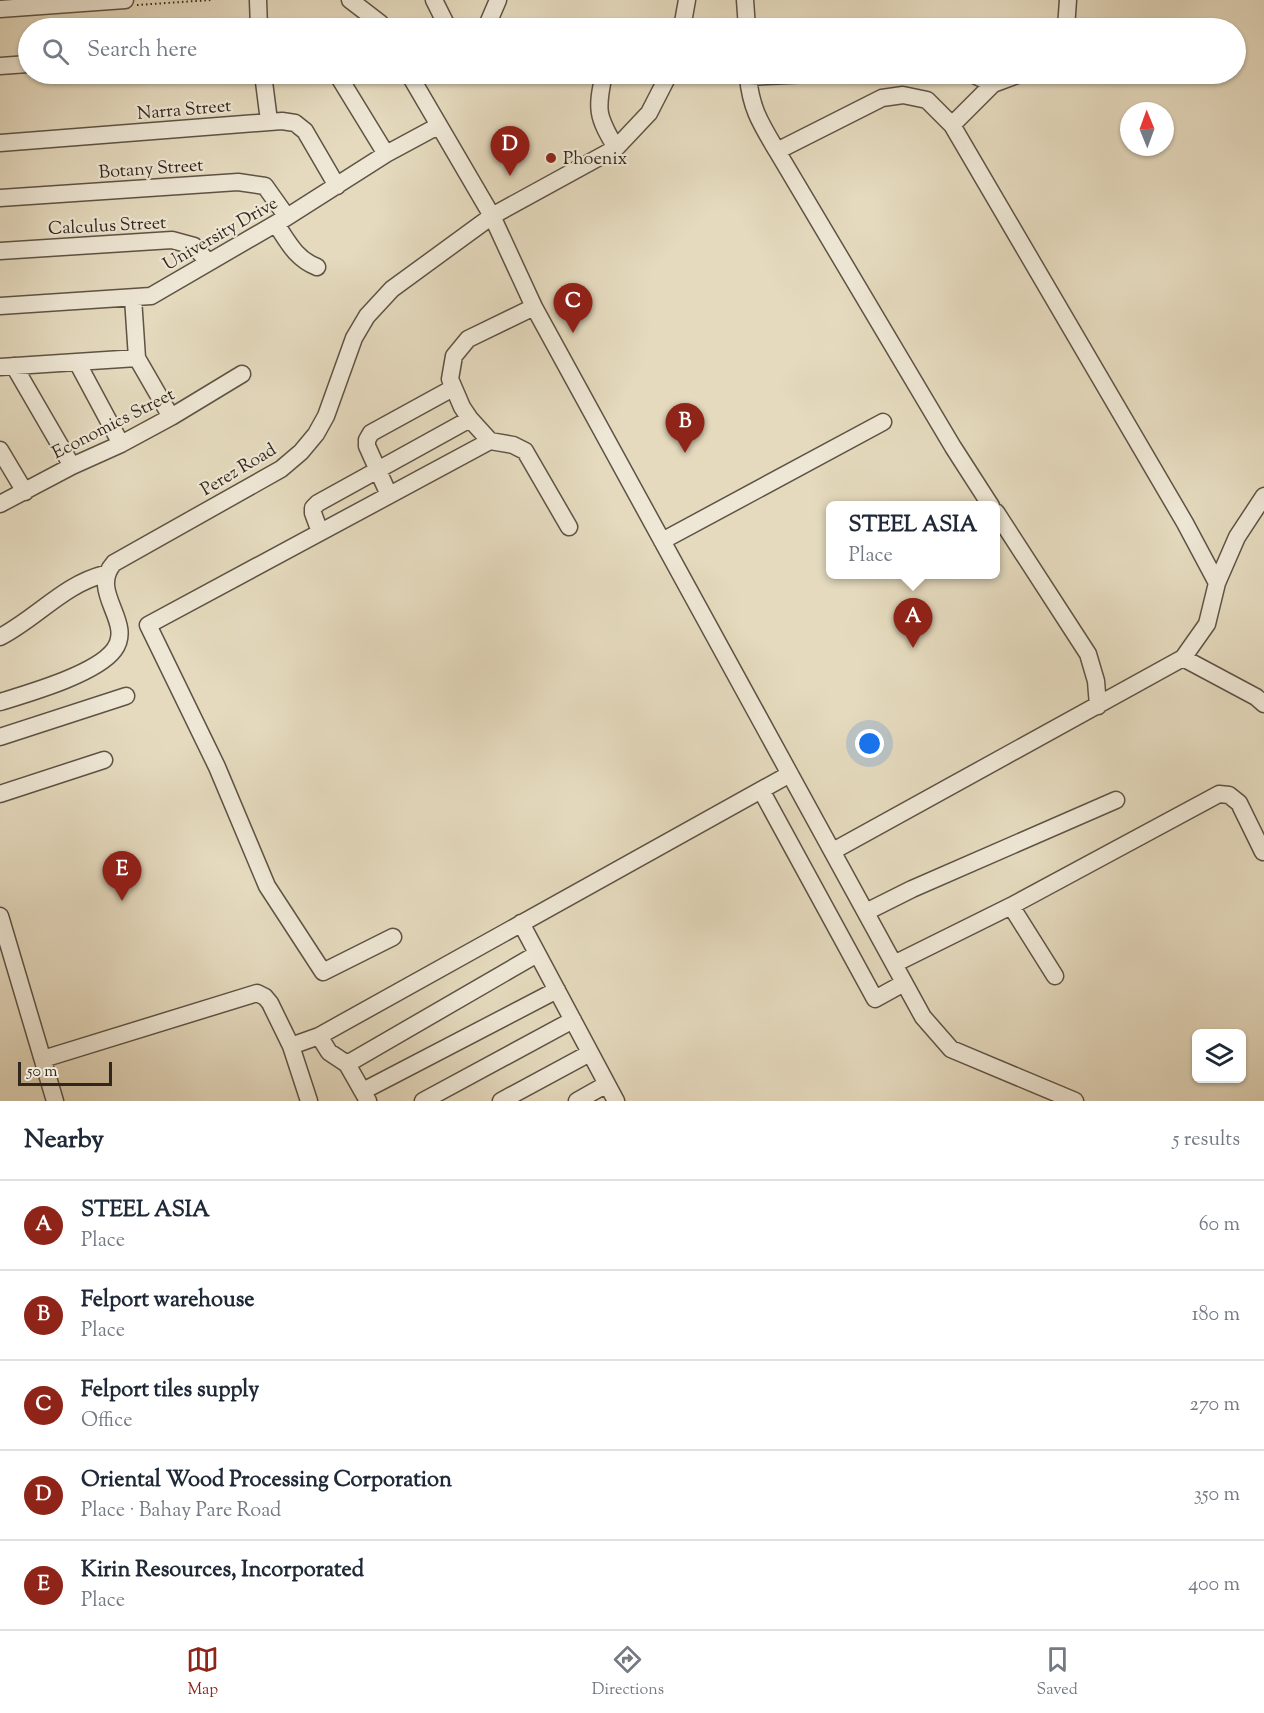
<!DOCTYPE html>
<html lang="en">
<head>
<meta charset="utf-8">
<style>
  :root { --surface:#fff; --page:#f6f6f7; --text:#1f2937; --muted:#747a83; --line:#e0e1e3; --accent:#8f2418 }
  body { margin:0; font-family:"Sorts Mill Goudy",serif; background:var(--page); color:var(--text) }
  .controls { position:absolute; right:18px; bottom:18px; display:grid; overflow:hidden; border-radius:9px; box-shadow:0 2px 4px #0004 }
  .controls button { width:54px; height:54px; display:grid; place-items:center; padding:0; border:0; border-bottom:2px solid var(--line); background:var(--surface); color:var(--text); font:30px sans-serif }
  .compass { position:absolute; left:1120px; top:102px; width:54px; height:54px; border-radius:50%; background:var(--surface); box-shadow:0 2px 4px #0004; rotate:359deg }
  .scale { position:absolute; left:18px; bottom:15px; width:94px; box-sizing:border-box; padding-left:6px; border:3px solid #31261c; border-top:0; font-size:16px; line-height:21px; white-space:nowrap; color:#31261c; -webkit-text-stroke:4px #eee7d5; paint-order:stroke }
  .you { position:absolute; left:870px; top:744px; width:21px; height:21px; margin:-15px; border:4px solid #fff; border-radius:50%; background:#1a73e8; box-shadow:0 0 0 9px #1a73e833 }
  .badge { display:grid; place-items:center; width:39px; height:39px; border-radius:50%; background:var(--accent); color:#fff; font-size:20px; font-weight:700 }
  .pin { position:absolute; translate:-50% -50px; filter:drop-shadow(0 2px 3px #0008) }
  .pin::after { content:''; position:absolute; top:32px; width:21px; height:18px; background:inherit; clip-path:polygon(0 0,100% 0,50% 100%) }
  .popup { position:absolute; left:826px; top:501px; width:174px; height:78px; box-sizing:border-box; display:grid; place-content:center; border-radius:9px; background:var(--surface); filter:drop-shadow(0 2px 4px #0005); font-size:20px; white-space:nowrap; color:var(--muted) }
  .popup b { font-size:22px; color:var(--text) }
  .popup::after { content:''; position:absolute; left:50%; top:100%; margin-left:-12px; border:12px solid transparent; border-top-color:var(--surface) }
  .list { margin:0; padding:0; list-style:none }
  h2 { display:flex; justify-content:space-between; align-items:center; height:78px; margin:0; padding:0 24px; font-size:26px }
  h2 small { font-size:20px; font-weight:400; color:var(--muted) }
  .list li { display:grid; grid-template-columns:39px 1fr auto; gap:18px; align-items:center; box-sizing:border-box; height:90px; padding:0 24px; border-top:2px solid var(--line) }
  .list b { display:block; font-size:22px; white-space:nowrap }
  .list p { margin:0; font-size:20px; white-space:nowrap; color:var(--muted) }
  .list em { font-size:20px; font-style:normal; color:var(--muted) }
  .icon { flex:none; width:33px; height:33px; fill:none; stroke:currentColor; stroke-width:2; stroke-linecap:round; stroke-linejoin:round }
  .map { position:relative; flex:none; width:1264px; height:1101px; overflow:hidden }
  .search { position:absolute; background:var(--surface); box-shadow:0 2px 4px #0004; left:18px; right:18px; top:18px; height:66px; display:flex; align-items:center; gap:15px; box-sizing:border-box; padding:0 21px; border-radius:33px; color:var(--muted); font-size:22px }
  .sheet { height:528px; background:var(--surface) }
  nav { display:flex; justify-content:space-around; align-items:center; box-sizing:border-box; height:84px; border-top:2px solid var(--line); background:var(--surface); font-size:16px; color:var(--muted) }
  nav a { display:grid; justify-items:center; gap:3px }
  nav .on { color:var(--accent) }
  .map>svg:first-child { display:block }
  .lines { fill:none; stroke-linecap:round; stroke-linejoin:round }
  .minor-casing { stroke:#5e5344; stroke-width:19 }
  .path { stroke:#31261c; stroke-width:2; stroke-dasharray:1.5 3; stroke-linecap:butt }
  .minor { stroke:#eee7d5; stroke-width:16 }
  .poi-dot { fill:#8f2418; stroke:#eee7d5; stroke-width:2 }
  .labels { text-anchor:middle; stroke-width:4.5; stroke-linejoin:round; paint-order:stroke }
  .street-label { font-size:18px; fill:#31261c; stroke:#eee7d5 }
  .poi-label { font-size:18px; fill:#31261c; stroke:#eee7d5; text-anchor:start }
</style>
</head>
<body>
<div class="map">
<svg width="1264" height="1101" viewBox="0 0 1264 1101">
  <rect width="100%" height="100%" fill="#e5dabe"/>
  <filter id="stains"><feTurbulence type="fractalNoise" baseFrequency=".00333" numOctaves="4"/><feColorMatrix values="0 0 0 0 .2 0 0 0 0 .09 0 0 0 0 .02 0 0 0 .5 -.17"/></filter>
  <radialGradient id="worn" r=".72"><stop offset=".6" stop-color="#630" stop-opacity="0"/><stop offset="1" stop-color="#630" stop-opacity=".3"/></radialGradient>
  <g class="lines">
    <defs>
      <path id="minor" d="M258 0 259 28
        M350 0 380 23 383 28
        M434 0 448 28
        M745 0 747 28
        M0 9 125 0
        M486 28 498 0
        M682 28 687 0
        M1066 28 1068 0
        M0 66 28 64
        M263 74 269 121
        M337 74 386 154
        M409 74 492 216 534 307 923 1017 951 1049 1075 1101
        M604 74C596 110 597 116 616 148
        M972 74 993 84
        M952 125 993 84 1020 74
        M0 143 282 121 295 123 305 131 337 186
        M777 151C761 124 751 109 748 77L810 74
        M0 198 238 182 265 186 287 217
        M276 224C288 242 296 259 317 267
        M0 251 172 240 194 246 208 262
        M133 298 137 358 171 417
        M0 306 151 296 287 217 386 154 438 126
        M534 307 468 339 454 356 450 379 462 407 470 419 490 441 513 445 525 451 569 527
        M77 362 121 444
        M14 366 72 466
        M0 367 137 358
        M0 450 25 492
        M389 495 367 446V440L371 433 453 388
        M0 504 72 466 121 444 171 417 242 374
        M991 506 953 447 777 151 882 98 903 95 927 100 952 125 1185 523 1217 583
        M996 512 1088 654 1096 681 1098 706
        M320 532 313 513V508L318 503 470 419
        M662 541 883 422
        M0 637C37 618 64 584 105 574
        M1183 658 1256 697 1264 704
        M0 702C29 693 96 674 114 650 135 622 88 592 114 563L281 469 301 452 316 434 326 416 354 338 367 316 392 289 492 216 616 148 649 113 669 74
        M0 737 126 696
        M761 790 875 999 904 983
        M0 794 104 760
        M833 851 1183 658 1207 624 1217 583 1237 537 1264 496
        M1011 906 1055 976
        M866 912 912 889 1116 800
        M0 916 55 1101
        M521 923 616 1101
        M393 937 323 972 267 886 217 767 148 625 490 441
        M894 964 1011 906 1219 794 1229 795 1239 803 1263 852
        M319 1036 329 1052 347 1064 368 1101
        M291 1046 309 1101
        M43 1059 257 993 265 997 270 1003 291 1046 319 1036 790 774
        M347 1064 537 954
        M363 1091 557 990
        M423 1101 573 1020
        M501 1101 590 1053
        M577 1101 607 1084"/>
    </defs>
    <use href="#minor" class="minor-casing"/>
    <path class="path" d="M137 5 211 0"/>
    <use href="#minor" class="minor"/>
  </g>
  <circle class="poi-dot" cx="551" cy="158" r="6"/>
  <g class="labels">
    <g class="street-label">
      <text transform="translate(184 109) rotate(-5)" y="6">Narra Street</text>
      <text transform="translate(151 168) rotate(-4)" y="6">Botany Street</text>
      <text transform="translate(107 225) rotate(-3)" y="6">Calculus Street</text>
      <text transform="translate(220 233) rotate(-30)" y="6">University Drive</text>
      <text transform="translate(113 423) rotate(-27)" y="6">Economics Street</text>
      <text transform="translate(238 469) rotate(-31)" y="6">Perez Road</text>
    </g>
    <g class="poi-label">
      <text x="563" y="164">Phoenix</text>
    </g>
  </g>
  <rect width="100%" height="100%" filter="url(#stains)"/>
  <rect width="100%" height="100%" fill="url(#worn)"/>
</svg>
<div class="controls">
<button><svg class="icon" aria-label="layers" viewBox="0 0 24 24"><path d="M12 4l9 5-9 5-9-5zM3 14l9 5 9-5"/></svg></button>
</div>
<svg class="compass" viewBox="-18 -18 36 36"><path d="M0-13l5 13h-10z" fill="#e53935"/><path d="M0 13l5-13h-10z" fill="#747a83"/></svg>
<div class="scale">50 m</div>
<div class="you"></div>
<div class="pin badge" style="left:913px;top:648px">A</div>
<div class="popup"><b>STEEL ASIA</b>Place</div>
<div class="pin badge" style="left:685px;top:453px">B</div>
<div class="pin badge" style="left:573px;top:333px">C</div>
<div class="pin badge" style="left:510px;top:176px">D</div>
<div class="pin badge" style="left:122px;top:901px">E</div>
<div class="search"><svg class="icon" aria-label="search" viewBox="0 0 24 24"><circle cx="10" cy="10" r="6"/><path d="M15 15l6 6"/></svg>Search here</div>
</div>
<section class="sheet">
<h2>Nearby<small>5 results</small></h2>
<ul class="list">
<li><span class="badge">A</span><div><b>STEEL ASIA</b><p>Place</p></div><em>60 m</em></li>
<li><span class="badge">B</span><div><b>Felport warehouse</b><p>Place</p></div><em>180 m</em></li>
<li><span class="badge">C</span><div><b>Felport tiles supply</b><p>Office</p></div><em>270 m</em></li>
<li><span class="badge">D</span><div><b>Oriental Wood Processing Corporation</b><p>Place · Bahay Pare Road</p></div><em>350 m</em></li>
<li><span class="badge">E</span><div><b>Kirin Resources, Incorporated</b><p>Place</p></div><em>400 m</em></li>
</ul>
</section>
<nav>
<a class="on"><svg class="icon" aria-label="map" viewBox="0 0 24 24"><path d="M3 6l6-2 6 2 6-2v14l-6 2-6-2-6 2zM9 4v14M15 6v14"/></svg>Map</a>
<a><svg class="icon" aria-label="directions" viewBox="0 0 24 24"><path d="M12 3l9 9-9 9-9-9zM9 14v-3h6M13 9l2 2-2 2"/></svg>Directions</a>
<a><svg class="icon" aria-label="saved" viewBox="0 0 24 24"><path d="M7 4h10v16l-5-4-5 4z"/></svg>Saved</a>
</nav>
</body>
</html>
